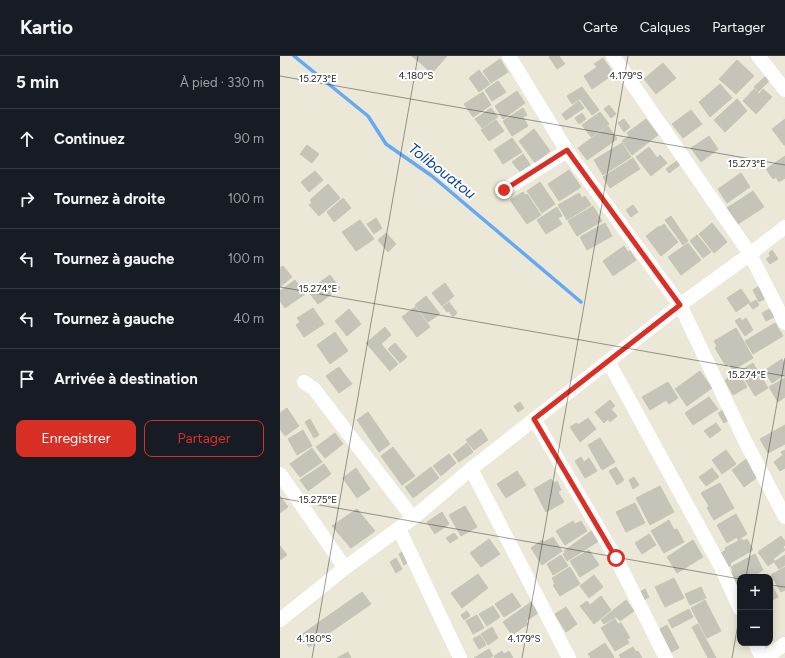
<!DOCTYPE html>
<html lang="fr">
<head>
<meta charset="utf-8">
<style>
  :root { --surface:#171b24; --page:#20242c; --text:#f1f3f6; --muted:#9ea1a6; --line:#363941; --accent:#d93025 }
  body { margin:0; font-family:Figtree,sans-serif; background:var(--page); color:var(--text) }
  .controls { position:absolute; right:12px; bottom:12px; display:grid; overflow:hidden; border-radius:8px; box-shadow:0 2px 10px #0003 }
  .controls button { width:36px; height:36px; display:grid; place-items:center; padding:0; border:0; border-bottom:1px solid var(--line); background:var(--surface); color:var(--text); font:20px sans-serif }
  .stop { position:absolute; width:12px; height:12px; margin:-9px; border:3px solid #d93025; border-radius:50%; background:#fff }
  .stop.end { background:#d93025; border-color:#fff; box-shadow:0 1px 4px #0008 }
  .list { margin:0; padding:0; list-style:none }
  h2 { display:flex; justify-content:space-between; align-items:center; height:52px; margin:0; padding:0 16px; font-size:17px }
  h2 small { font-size:13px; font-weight:400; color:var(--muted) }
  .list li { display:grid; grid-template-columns:26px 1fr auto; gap:12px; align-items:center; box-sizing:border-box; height:60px; padding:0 16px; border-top:1px solid var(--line) }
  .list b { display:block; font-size:15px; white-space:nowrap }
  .list em { font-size:13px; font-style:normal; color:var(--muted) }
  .actions { display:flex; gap:8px; padding:12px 16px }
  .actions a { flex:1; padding:9px 0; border:1px solid var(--accent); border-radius:8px; text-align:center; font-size:14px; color:var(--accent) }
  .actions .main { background:var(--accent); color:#fff }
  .icon { flex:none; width:22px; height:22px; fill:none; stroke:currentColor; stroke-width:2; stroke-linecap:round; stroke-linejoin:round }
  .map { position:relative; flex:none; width:505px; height:602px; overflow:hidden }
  header { display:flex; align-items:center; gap:24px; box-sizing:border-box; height:56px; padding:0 20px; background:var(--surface); border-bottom:1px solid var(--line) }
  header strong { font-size:19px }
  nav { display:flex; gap:22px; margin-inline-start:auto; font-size:14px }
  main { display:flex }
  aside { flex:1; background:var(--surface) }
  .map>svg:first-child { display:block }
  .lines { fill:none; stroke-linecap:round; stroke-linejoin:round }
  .stream { stroke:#65a8f4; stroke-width:3.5 }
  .building { fill:#c6c4b8; stroke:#c6c5b2 }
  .street { stroke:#fff; stroke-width:14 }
  .route { stroke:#d93025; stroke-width:5 }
  .ticks { fill:none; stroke:#282828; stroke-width:1; stroke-opacity:0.45 }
  .labels { text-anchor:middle; stroke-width:4; stroke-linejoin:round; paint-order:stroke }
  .water-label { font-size:15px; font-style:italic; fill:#07429d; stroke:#fff }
  .ticks-label { font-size:10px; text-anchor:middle; fill:#282828; stroke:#fff; stroke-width:4; stroke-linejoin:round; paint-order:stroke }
</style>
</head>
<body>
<header>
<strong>Kartio</strong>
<nav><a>Carte</a><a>Calques</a><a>Partager</a></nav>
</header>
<main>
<aside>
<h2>5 min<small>À pied · 330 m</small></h2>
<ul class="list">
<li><svg class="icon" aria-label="ahead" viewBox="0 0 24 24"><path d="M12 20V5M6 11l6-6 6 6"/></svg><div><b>Continuez</b></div><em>90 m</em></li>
<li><svg class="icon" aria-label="right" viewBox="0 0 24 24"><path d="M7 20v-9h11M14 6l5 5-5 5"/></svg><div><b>Tournez à droite</b></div><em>100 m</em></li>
<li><svg class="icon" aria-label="left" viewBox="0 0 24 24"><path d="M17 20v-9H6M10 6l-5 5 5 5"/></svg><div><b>Tournez à gauche</b></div><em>100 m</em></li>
<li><svg class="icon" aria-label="left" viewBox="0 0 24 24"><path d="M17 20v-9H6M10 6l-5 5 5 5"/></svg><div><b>Tournez à gauche</b></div><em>40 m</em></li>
<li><svg class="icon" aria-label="arrive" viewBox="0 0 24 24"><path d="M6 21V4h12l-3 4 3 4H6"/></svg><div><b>Arrivée à destination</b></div></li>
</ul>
<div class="actions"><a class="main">Enregistrer</a><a>Partager</a></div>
</aside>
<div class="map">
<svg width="505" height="602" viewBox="0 0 505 602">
  <rect width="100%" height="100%" fill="#ebe8d8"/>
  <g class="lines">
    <path class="stream" d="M14 0 88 60 106 88 152 120 301 246"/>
  </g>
  <path class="building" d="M132 0H167L152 17Z
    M270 0H279L285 8 277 13 269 1Z
    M323 2 334 18 312 33 304 20 317 11 314 8Z
    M220 3 228 16 211 27 203 15Z
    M457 4 474 20 456 38 439 23Z
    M383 7 396 22 376 38 364 23Z
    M199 14 210 28 199 36 189 22Z
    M489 17 493 21 478 36 474 31Z
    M218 25 226 36 212 45 205 34Z
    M440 28 452 42 430 61 419 46Z
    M302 31 319 54 312 59 300 43 292 48 287 40Z
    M474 33 479 38 483 33 492 41 476 58 463 45Z
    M237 35 245 47 223 63 215 50Z
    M203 36 211 49 193 61 184 48Z
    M457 43 467 55 445 76 434 64Z
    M299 45 304 52 286 64 282 58Z
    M329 49 336 58 331 62 324 53Z
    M211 52 218 61 202 72 195 63Z
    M243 52 247 59 243 61 248 70 232 80 223 65Z
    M411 54 422 68 403 82 392 68Z
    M320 56 329 68 311 81 302 69Z
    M302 57 306 63 299 68 295 62Z
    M344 63 350 71 344 76 338 67Z
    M366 63 378 79 352 99 342 85 349 80 347 77Z
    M505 63V89H504L492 73Z
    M216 64 224 75 209 85 201 74Z
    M328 70 337 83 307 104 298 92Z
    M254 73 270 95 255 107 239 85Z
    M429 80 438 93 421 106 411 92Z
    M232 82 242 96 223 108 214 94Z
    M342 87 351 101 323 119 314 104Z
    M27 89 39 98 32 107 20 98Z
    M369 91 377 102 380 99 387 107 371 120 356 101Z
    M243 98 251 110 241 117 232 106Z
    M505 100V122L499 126 496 121 493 123 486 113Z
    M353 102 360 113 330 132 323 121Z
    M398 104 401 108 389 117 386 113Z
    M289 114 301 131 279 145 268 128Z
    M35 115 43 124 29 136 21 126Z
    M461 117 470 131 447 147 438 133Z
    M260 126 275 148 262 157 247 135Z
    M48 128 60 142 39 160 29 149 32 147 30 144Z
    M473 135 484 151 458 168 447 152Z
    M243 136 245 139 247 138 261 159 247 168 230 144Z
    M299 137 302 142 305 140 311 149 287 164 278 149Z
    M63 142 71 152 54 166 47 156Z
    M353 149 358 156 351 161 346 154Z
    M313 150 322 165 297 180 288 165Z
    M277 151 282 160 278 162 282 168 266 178 257 164Z
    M391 160 408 185 403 189 385 164Z
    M96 162 102 172 94 178 87 168Z
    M80 164 94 183 76 195 62 176Z
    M325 167 332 180 307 194 300 181Z
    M432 167 447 186 434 197 419 178Z
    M384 168 398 186 381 200 366 180 379 170 380 171Z
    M106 177 116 188 108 196 98 184Z
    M417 179 431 196 423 202 410 185Z
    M408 187 421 204 401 219 388 201Z
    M344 190 348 196 350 195 356 204 333 220 323 205Z
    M492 194 498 203 490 208 486 203 490 200 489 197Z
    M3 210 12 221 0 231V212Z
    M50 219 60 232 38 248 28 235Z
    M15 224 25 238 5 252 0 245V235Z
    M165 227 174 240 162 250 152 237Z
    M481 229 488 241 479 246 473 234Z
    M461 233 470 246 456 256 447 242Z
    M146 240 160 258 148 266 135 249Z
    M476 244 479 249 473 253 469 248Z
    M169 246 177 257 173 261 169 255 167 256 163 251Z
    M135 251 150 271 137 281 122 261Z
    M33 252 44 268 24 281 16 269 20 266 17 262Z
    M492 252 496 260 486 265 482 257Z
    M69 253 81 268 67 280 55 265Z
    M460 262 462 265 466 262 473 274 465 280 455 265Z
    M495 267 503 280 473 298 465 285Z
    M105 271 111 279 101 288 118 308 110 315 86 287Z
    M456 272 473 302 453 314 449 308 446 310 435 292 437 290 434 285Z
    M55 276 68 295 50 308 37 289Z
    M115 287 127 301 120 307 108 293Z
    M502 303 505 308V318L492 327 484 315Z
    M473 307 488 332 475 340 460 315Z
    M59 311 72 328 59 337 46 320Z
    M420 315 432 332 407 350 395 333Z
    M458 316 467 331 453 339 445 324Z
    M505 322V341L498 346 489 331Z
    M388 326 398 342 389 348 386 344 370 354 362 341Z
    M429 341 438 353 413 369 405 357Z
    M330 344 335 350 331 353 337 360 330 366 328 363 324 367 315 356Z
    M240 346 244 352 238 356 234 350Z
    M7 352 19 370 5 380 0 373V357Z
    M445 353 451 363 444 367 438 357Z
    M88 356 110 388 99 396 77 364Z
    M308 362 316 373 300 386 290 371 297 367 298 369Z
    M30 363 39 379 34 382 25 366Z
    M436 367 441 374 430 382 424 375Z
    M505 369V388L488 397 480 383Z
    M201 373 208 384 194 394 186 384Z
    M23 374 32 390 17 399 8 383Z
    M55 377 63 388 45 402 36 391Z
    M320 382 335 406 322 414 308 389Z
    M187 387 193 396 179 406 173 398Z
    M113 391 135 420 122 429 101 400Z
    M32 392 42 406 20 421 10 408Z
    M446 394 456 408 442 418 432 404Z
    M505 394V412L500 415 494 406 503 399 501 396Z
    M169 398 176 407 161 420 153 410Z
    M301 401 304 406 309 402 317 415 305 422 295 405Z
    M469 401 479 420 464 431 452 414Z
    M44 408 51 418 28 435 20 424Z
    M151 411 159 422 133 442 125 431Z
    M336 411 344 424 337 429 329 415Z
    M76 412 90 433 77 442 63 422Z
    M432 412 439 421 426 430 419 421Z
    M237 415 246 429 226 442 217 428Z
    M354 421 359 429 353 433 349 424Z
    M271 423 274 427 277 425 281 434 278 436 284 446 266 456 254 433Z
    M440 427 454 452 434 464 427 452 429 450 421 437Z
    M380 430 394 456 370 469 356 442Z
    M0 440 8 451 0 457Z
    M355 447 365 467 346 476 336 456Z
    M185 450 197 471 181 480 169 459Z
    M77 453 95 475 71 492 52 470Z
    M162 456 169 468 155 478 147 466Z
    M456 458 467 478 458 484 457 481 447 487 437 469Z
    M389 464 394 474 397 473 404 486 384 497 371 475Z
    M293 465 295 468 301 465 307 475 285 489 276 475Z
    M313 474 319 485 287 505 283 498 285 497 284 495Z
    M174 477 178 482 170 487 166 482Z
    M369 478 376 489 362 498 355 487Z
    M501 480 505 485V489L503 491 505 494 493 503 495 505 488 510 478 496Z
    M273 481 282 495 262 509 251 492 262 484 264 486Z
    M209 483 220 498 201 511 190 497Z
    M462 483 463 485 467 483 473 494 450 507 451 509 446 513 443 500 441 497 446 494 445 492Z
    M413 484 423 501 397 517 387 501Z
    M0 490 7 499 0 504Z
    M309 494 319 509 300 521 290 505Z
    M124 495 130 505 124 509 119 498Z
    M475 498 483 514 471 521H460V527L456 529 450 517 453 515 451 511Z
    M281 499 288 510 273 519 267 508Z
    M505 499V509L499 513 494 506Z
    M116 502 122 513 116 517 110 506Z
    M290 511 300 528 280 540 273 529 275 528 272 522Z
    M505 511V534L501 536 491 519Z
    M198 518 208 532 182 552 171 537Z
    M314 519 323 531 309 542 300 530Z
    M394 522 404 542 385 551 375 531Z
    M490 526 498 541 490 545Z
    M421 531 426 542 410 549 405 538Z
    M365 533 369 541 364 544 360 536Z
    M82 536 91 548 29 591 21 579Z
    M232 537 241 550 224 561 215 548Z
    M321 540 331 554 314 568 300 550 307 545 310 549Z
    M346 544 354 555 340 565 336 561 324 568 321 564Z
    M425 544 441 575 427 582 411 552Z
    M251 546 258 557 246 565 248 568 232 579 223 566Z
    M213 550 220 561 207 570 199 558Z
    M286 551 297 568 286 576 275 558Z
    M409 553 413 561 392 572 388 564Z
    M187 555 190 560 184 564 181 559Z
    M197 559 204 572 193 578 186 565Z
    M335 563 338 568 341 567 350 582 347 583 349 587 335 595 321 572Z
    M418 568 436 602H428L412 571Z
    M387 569 399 592 390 597 378 574Z
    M212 571 218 582 208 589 201 578Z
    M200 579 206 589 199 593 193 583Z
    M325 587 334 601 333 602H311L308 598Z
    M353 591 356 596 358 595 362 602H341L339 599Z
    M209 593 213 600 209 602H194Z
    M222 595 224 598 229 595 233 602H215L214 600Z
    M68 596 71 602H57Z"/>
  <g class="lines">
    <path class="street" d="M229 0 287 95 400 249 466 387 505 461
      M333 0 470 198 505 267
      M478 0 505 34
      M224 134 287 95
      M328 305 441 511 460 553
      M24 326 34 333 133 462
      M254 363 336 502 386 602
      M191 413 289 602
      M0 418 65 512
      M119 473 180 602
      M0 564 65 512 133 462 191 413 400 249 470 198 505 171
      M475 587 482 602
      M485 602 505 588"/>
  </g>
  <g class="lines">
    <path class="route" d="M224 134 287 94 400 249 254 363 336 502"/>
  </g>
  <path class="ticks" d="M0 20 505 109M0 231 505 320M0 442 460 523M466 521 505 302M490 529 505 531M32 602 138 0M242 602 348 0M452 602 460 557"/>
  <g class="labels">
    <g class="water-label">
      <text transform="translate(162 115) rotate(38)" y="5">Tolibouatou</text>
    </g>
  </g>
  <g class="ticks-label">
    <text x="136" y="23">4.180°S</text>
    <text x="346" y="23">4.179°S</text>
    <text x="38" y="26">15.273°E</text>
    <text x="467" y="111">15.273°E</text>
    <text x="38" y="236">15.274°E</text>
    <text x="467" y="322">15.274°E</text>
    <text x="38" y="447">15.275°E</text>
    <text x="34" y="586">4.180°S</text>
    <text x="244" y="586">4.179°S</text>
  </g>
</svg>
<div class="controls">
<button>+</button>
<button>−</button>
</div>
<div class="stop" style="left:336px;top:502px"></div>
<div class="stop end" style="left:224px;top:134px"></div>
</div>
</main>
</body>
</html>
